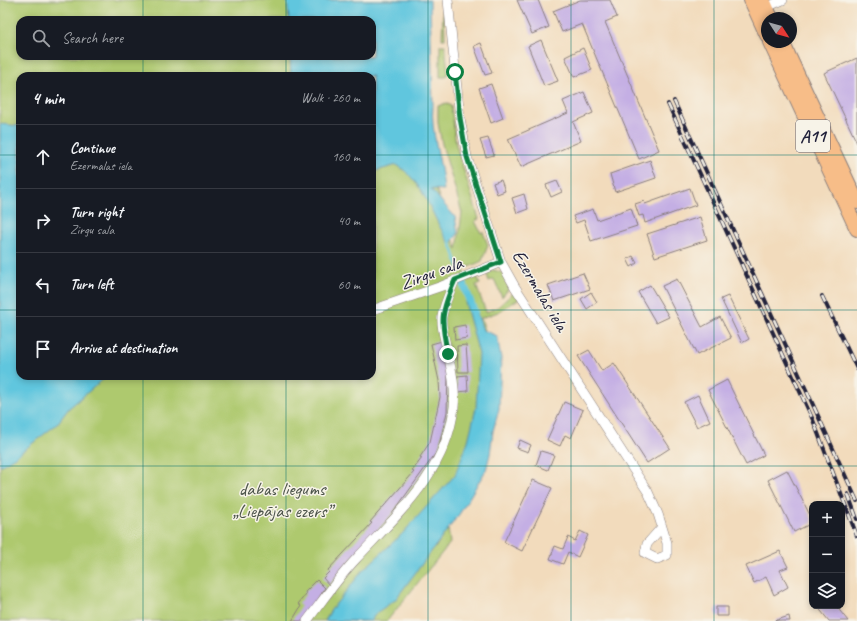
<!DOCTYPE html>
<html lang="en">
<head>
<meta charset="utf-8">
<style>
  :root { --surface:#171b24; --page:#242831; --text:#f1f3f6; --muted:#9ea1a6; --line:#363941 }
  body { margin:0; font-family:Caveat,sans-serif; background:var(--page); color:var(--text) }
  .controls { position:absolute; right:12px; bottom:12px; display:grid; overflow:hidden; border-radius:8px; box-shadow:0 2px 6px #0003 }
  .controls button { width:36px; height:36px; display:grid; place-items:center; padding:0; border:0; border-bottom:1px solid var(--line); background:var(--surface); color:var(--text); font:20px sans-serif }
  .compass { position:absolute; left:761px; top:12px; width:36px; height:36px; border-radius:50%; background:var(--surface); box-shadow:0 2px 6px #0003; rotate:126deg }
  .stop { position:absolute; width:12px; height:12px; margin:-9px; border:3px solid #0b8043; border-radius:50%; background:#fff }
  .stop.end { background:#0b8043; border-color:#fff; box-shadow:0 1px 4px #0008 }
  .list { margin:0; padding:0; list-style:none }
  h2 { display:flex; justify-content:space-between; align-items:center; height:52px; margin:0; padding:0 16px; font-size:17px }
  h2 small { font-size:13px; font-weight:400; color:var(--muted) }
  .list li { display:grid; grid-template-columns:26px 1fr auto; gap:12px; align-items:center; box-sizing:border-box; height:64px; padding:0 16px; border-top:1px solid var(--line) }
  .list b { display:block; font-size:15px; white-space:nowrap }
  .list p { margin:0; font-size:13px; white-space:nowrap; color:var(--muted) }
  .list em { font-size:13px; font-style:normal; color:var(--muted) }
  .icon { flex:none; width:22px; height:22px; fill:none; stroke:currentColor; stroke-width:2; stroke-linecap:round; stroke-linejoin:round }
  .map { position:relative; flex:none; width:857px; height:621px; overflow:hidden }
  .search { position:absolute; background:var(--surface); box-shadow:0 2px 6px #0003; left:16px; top:16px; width:360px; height:44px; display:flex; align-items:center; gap:10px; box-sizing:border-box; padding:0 14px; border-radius:12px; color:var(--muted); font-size:15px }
  .panel { position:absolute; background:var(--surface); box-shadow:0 2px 6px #0003; left:16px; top:72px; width:360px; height:308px; border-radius:12px }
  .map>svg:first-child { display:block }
  .green { fill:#aec96e; stroke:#687654; fill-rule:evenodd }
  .water { fill:#61c6de; stroke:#42748c }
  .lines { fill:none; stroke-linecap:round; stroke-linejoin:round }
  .stream { stroke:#61c6de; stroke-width:2.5 }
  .canal { stroke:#61c6de; stroke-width:8 }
  .building { fill:#c4afe4 }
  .minor-casing { stroke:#8a7e7c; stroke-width:10 }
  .trunk-casing { stroke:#8a7e7c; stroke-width:16 }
  .minor { stroke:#fff; stroke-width:9 }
  .trunk { stroke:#f7bd88; stroke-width:14 }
  .rail-casing { stroke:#22223b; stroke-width:4 }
  .rail { stroke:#f7f3e8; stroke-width:2.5; stroke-dasharray:8; stroke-linecap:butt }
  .route { stroke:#0b8043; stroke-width:5 }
  .grid { fill:none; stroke:#0f766e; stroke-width:1; stroke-opacity:0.55 }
  .labels { text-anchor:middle; stroke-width:3; stroke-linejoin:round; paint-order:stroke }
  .shield { fill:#f7f3e8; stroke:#62616f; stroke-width:1 }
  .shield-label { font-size:18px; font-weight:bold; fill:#22223b }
  .street-label { font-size:19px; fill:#22223b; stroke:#f7f3e8 }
  .park-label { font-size:19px; fill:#4c544a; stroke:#f7f3e8 }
</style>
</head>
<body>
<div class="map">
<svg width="857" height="621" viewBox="0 0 857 621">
  <rect width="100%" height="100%" fill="#f7f3e8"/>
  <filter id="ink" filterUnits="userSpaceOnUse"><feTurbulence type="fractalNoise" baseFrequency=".025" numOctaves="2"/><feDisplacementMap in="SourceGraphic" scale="8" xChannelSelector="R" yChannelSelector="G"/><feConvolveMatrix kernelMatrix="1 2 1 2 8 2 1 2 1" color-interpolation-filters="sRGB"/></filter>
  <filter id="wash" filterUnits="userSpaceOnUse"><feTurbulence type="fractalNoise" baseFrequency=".012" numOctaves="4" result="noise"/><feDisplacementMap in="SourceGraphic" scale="16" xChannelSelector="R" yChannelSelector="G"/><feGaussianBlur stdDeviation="0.9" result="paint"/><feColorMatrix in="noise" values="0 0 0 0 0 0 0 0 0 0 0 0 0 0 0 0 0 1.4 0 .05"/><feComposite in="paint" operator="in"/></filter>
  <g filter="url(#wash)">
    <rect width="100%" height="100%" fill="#f2dbbc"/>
    <path class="green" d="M0 0H401L418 135 457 250 462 213 442 144 438 123V106L446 103 451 106 456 145 479 219 475 221 481 233 483 232 488 245 482 261 469 267H463L467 280 477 276 480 284 476 285 486 312 498 307 514 292 519 299 498 312 481 318 489 343 479 441 435 548 448 528 450 543 387 621H0ZM20 20H372V56H20ZM20 76H372V376H20Z
      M443 10H444L445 39H442Z
      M440 45H445L448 72 446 77H440Z
      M494 270 503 273 510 287 502 297 494 279 489 281 487 275 488 272Z"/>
    <path class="water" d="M287 0H430L433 105C430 132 442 162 444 190L431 189 455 217 458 234 450 244C432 218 425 183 397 165L372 172V76H291L290 56H372V20H289Z
      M0 124 20 126V376H107L69 408 57 424 15 457 0 466Z
      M468 301 473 302 483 330 497 336 501 358 499 409 493 431 490 454 486 470 460 513 419 568 395 600 376 613 371 621H325L331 610 364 569 402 534 455 475 468 441 476 408 479 354 465 302Z"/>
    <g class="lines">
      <path class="stream" d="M450 242 460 271"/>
      <path class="canal" d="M463 283 474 312"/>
    </g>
    <g id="blocks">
      <path class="building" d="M517 0H538L549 27 532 34Z
        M580 0H610L617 17 605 22 659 150 639 159 582 24 562 32 553 11Z
        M541 40 558 81 544 86 528 46Z
        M481 43 492 73 485 75 474 46Z
        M583 48 592 70 574 77 565 57Z
        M857 58V143L824 73Z
        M491 84 503 118 491 123 479 88Z
        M584 92 593 113 573 122 581 141 521 167 508 139 568 113 563 101Z
        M488 138 494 155 486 157 480 140Z
        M650 160 656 178 615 192 610 174Z
        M501 180 505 191 497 194 493 183Z
        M557 181 562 192 551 197 546 185Z
        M690 188 696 205 645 223 643 215 639 216 635 204 644 201 645 204Z
        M524 194 528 209 517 213 512 198Z
        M631 208 637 226 591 241 584 220 576 223 573 216 593 209 597 220Z
        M700 217 707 240 655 257 647 234Z
        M633 256 637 263 631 267 627 259Z
        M583 273 590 289 554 301 548 285Z
        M677 279 702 327 720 317 731 338 697 355 662 286Z
        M650 285 669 317 656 323 638 292Z
        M591 292 597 302 587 309 581 299Z
        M728 296 749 339 742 343 721 299Z
        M465 325 467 338 455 340 454 327Z
        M442 341 448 375 447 412 438 450 392 514 329 585 323 578 329 572 328 570 372 523 370 522 414 472 412 471 422 458 420 457 430 442 440 397 439 381 431 344Z
        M466 345 468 372H458L457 346Z
        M589 350 602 371 614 363 670 448 647 463 578 356Z
        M467 375 468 391 457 392V376Z
        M727 380 764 455 746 465 708 390Z
        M698 395 710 421 697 427 684 402Z
        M564 402 583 410 571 438 565 435 560 446 547 440Z
        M520 440 531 445 528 452 517 448Z
        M541 451 554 455 548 470 536 465Z
        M787 470 812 519V523L794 532 768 480Z
        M533 480 552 488 522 551 504 542Z
        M580 531 588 535 578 557 568 552 563 564 550 559 555 546 563 549 568 537 575 541Z
        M780 551 788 567 780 570 788 587 774 595 766 577 754 583 746 566Z
        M317 580 325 588 304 621H292L301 606 298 604 306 594 305 592Z
        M817 606H836L848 621H829Z
        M716 607H728V616H716Z
        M789 616 790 621H774Z"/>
    </g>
  </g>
  <g filter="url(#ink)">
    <use href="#blocks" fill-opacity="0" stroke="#8a7e7c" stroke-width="1"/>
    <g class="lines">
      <defs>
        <path id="minor" d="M448 0 460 118 467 157 501 262 515 287 648 492 658 514 667 543V555L657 559 645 553 647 544 662 527
          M767 7 783 0
          M372 310 442 286 501 262
          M307 621C323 600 338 578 356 559 398 514 447 471 454 407 456 388 451 368 447 350 445 339 441 328 442 317 444 304 450 292 455 280"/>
        <path id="trunk" d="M751 0 767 35
          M763 0 771 18
          M770 42 857 229
          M782 42 857 202"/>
      </defs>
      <use href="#minor" class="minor-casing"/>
      <use href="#trunk" class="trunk-casing"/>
      <use href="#minor" class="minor"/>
      <use href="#trunk" class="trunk"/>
      <defs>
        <path id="rail" d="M674 101 857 501
          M668 104 813 420 857 536
          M822 296 857 369
          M848 494 857 519"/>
      </defs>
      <use href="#rail" class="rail-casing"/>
      <use href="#rail" class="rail"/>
    </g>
  </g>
  <g class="lines" filter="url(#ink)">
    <path class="route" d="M448 354C440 320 441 312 455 280L501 262 467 157 460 118 455 72"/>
  </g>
  <path class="grid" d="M143 0V20M286 0V20M428 0V621M571 0V621M714 0V621M143 56V76M286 56V76M0 155H20M372 155H857M0 310H20M372 310H857M143 376V621M286 376V621M0 466H857"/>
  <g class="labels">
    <rect class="shield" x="796" y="120" width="34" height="32" rx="3"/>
    <g class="shield-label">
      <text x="813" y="142">A11</text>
    </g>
    <g class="street-label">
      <text transform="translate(431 272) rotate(-20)" y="7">Zirgu sala</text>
      <text transform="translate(541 290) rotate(59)" y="7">Ezermalas iela</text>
    </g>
    <g class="park-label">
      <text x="282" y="495">dabas liegums<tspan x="282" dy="22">„Liepājas ezers”</tspan></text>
    </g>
  </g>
</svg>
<div class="controls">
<button>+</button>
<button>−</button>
<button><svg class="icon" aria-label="layers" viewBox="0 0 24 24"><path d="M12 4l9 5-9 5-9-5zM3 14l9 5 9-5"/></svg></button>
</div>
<svg class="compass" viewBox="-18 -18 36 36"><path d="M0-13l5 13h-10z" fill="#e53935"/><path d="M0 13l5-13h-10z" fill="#9ea1a6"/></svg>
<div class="stop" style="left:455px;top:72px"></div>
<div class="stop end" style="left:448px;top:354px"></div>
<div class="search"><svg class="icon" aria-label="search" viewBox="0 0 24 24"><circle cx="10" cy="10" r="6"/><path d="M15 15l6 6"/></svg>Search here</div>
<section class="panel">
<h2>4 min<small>Walk · 260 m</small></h2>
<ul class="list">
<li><svg class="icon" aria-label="ahead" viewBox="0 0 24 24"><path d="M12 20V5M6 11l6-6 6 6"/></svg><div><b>Continue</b><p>Ezermalas iela</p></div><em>160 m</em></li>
<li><svg class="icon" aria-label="right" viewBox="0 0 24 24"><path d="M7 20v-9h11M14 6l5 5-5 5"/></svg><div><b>Turn right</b><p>Zirgu sala</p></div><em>40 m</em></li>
<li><svg class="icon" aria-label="left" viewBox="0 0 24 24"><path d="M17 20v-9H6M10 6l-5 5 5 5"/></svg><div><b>Turn left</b></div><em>60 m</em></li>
<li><svg class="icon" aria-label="arrive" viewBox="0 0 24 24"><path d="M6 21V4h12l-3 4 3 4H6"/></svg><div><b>Arrive at destination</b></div></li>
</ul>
</section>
</div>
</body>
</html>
